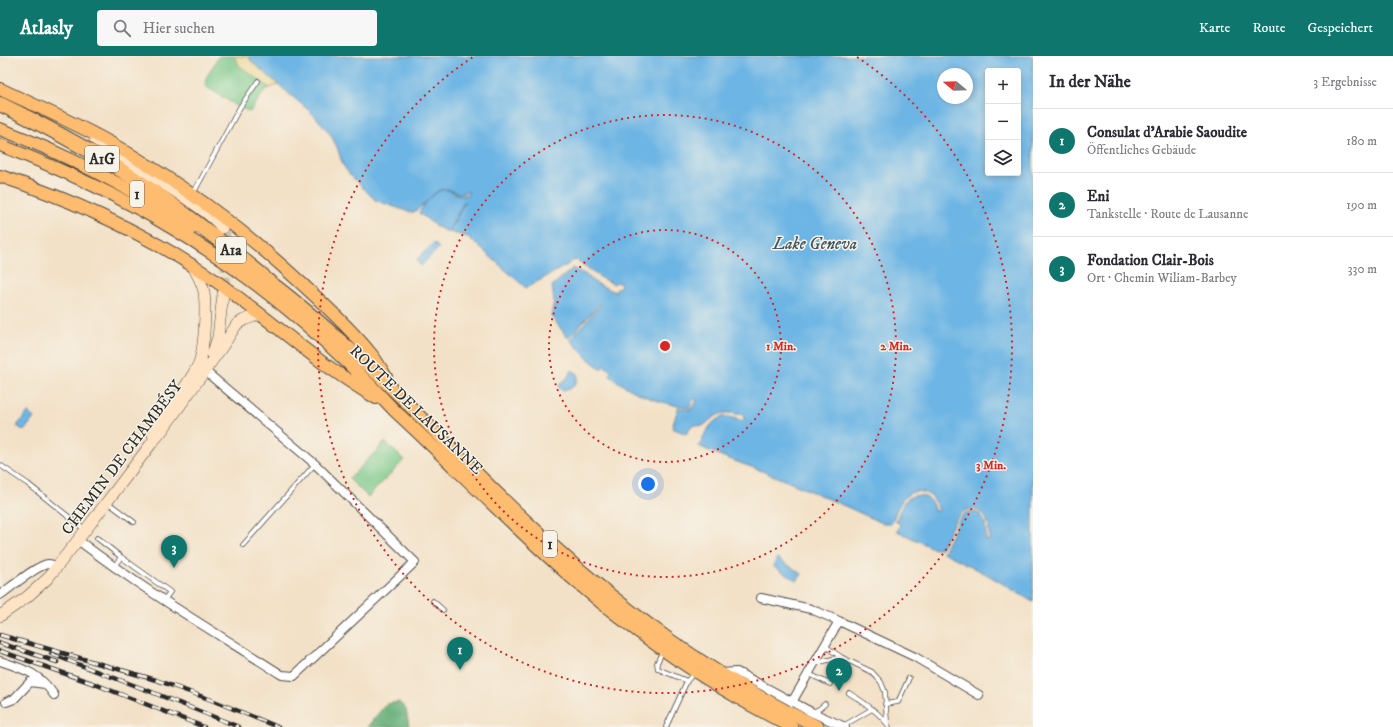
<!DOCTYPE html>
<html lang="de">
<head>
<meta charset="utf-8">
<style>
  :root { --surface:#fff; --page:#f7f7f7; --text:#2b2b33; --muted:#7c7c81; --line:#e1e1e2; --accent:#0f766e }
  body { margin:0; font-family:"IM FELL DW Pica",serif; background:var(--page); color:var(--text) }
  .controls { position:absolute; right:12px; top:12px; display:grid; overflow:hidden; border-radius:4px; box-shadow:0 2px 6px #0003 }
  .controls button { width:36px; height:36px; display:grid; place-items:center; padding:0; border:0; border-bottom:1px solid var(--line); background:var(--surface); color:var(--text); font:20px sans-serif }
  .compass { position:absolute; left:937px; top:12px; width:36px; height:36px; border-radius:50%; background:var(--surface); box-shadow:0 2px 6px #0003; rotate:289deg }
  .you { position:absolute; left:648px; top:428px; width:14px; height:14px; margin:-10px; border:3px solid #fff; border-radius:50%; background:#1a73e8; box-shadow:0 0 0 6px #1a73e833 }
  .badge { display:grid; place-items:center; width:26px; height:26px; border-radius:50%; background:var(--accent); color:#fff; font-size:13px; font-weight:700 }
  .pin { position:absolute; translate:-50% -33px; filter:drop-shadow(0 1px 2px #0008) }
  .pin::after { content:''; position:absolute; top:21px; width:14px; height:12px; background:inherit; clip-path:polygon(0 0,100% 0,50% 100%) }
  .list { margin:0; padding:0; list-style:none }
  h2 { display:flex; justify-content:space-between; align-items:center; height:52px; margin:0; padding:0 16px; font-size:17px }
  h2 small { font-size:13px; font-weight:400; color:var(--muted) }
  .list li { display:grid; grid-template-columns:26px 1fr auto; gap:12px; align-items:center; box-sizing:border-box; height:64px; padding:0 16px; border-top:1px solid var(--line) }
  .list b { display:block; font-size:15px; white-space:nowrap }
  .list p { margin:0; font-size:13px; white-space:nowrap; color:var(--muted) }
  .list em { font-size:13px; font-style:normal; color:var(--muted) }
  .icon { flex:none; width:22px; height:22px; fill:none; stroke:currentColor; stroke-width:2; stroke-linecap:round; stroke-linejoin:round }
  .map { position:relative; flex:none; width:1033px; height:671px; overflow:hidden }
  header { display:flex; align-items:center; gap:24px; box-sizing:border-box; height:56px; padding:0 20px; background:var(--accent); color:#fff }
  header strong { font-size:19px }
  nav { display:flex; gap:22px; margin-inline-start:auto; font-size:14px }
  .search { width:280px; height:36px; background:var(--page); display:flex; align-items:center; gap:10px; box-sizing:border-box; padding:0 14px; border-radius:4px; color:var(--muted); font-size:15px }
  main { display:flex }
  aside { flex:1; background:var(--surface) }
  .map>svg:first-child { display:block }
  .green { fill:#77c787; stroke:#517959 }
  .forest { fill:#61ac74; stroke:#466c50 }
  .sand { fill:#eeda9e; stroke:#8c8264 }
  .water { fill:#6db5e4; stroke:#4c7088; fill-rule:evenodd }
  .lines { fill:none; stroke-linecap:round; stroke-linejoin:round }
  .secondary-tunnel { stroke:#cbbda8; stroke-width:11; stroke-dasharray:11 5.5; stroke-linecap:butt }
  .lane-casing { stroke:#494642; stroke-width:5.5 }
  .street-casing { stroke:#494642; stroke-width:10 }
  .secondary-casing { stroke:#494642; stroke-width:12 }
  .primary-casing { stroke:#494642; stroke-width:14 }
  .highway-casing { stroke:#494642; stroke-width:16 }
  .lane { stroke:#fff; stroke-width:4 }
  .street { stroke:#fff; stroke-width:8 }
  .secondary { stroke:#fee4c5; stroke-width:11 }
  .primary { stroke:#fdbc6f; stroke-width:12 }
  .highway { stroke:#fdbc6f; stroke-width:14 }
  .rail-casing { stroke:#2b2b2b; stroke-width:4.5 }
  .rail { stroke:#f7f3e8; stroke-width:3; stroke-dasharray:9; stroke-linecap:butt }
  .ring { fill:none; stroke:#d62828; stroke-width:2; stroke-dasharray:2 4 }
  .labels { text-anchor:middle; stroke-width:3; stroke-linejoin:round; paint-order:stroke }
  .shield { fill:#f7f3e8; stroke:#686764; stroke-width:1 }
  .shield-label { font-size:15px; font-weight:bold; fill:#2b2b2b }
  .street-label { font-size:16px; fill:#2b2b2b; stroke:#f7f3e8 }
  .water-label { font-size:17px; font-style:italic; fill:#3f5462; stroke:#f7f3e8 }
  .centre { fill:#d62828; stroke:#f7f3e8; stroke-width:2 }
  .ring-label { font-size:12px; text-anchor:middle; font-weight:bold; fill:#d62828; stroke:#f7f3e8; stroke-width:3; stroke-linejoin:round; paint-order:stroke }
</style>
</head>
<body>
<header>
<strong>Atlasly</strong>
<div class="search"><svg class="icon" aria-label="search" viewBox="0 0 24 24"><circle cx="10" cy="10" r="6"/><path d="M15 15l6 6"/></svg>Hier suchen</div>
<nav><a>Karte</a><a>Route</a><a>Gespeichert</a></nav>
</header>
<main>
<div class="map">
<svg width="1033" height="671" viewBox="0 0 1033 671">
  <rect width="100%" height="100%" fill="#f7f3e8"/>
  <filter id="ink" filterUnits="userSpaceOnUse"><feTurbulence type="fractalNoise" baseFrequency=".025" numOctaves="2"/><feDisplacementMap in="SourceGraphic" scale="8" xChannelSelector="R" yChannelSelector="G"/><feConvolveMatrix kernelMatrix="1 2 1 2 8 2 1 2 1" color-interpolation-filters="sRGB"/></filter>
  <filter id="wash" filterUnits="userSpaceOnUse"><feTurbulence type="fractalNoise" baseFrequency=".012" numOctaves="4" result="noise"/><feDisplacementMap in="SourceGraphic" scale="16" xChannelSelector="R" yChannelSelector="G"/><feGaussianBlur stdDeviation="0.9" result="paint"/><feColorMatrix in="noise" values="0 0 0 0 0 0 0 0 0 0 0 0 0 0 0 0 0 1.4 0 .05"/><feComposite in="paint" operator="in"/></filter>
  <g filter="url(#wash)">
    <rect width="100%" height="100%" fill="#f3e1c7"/>
    <path class="green" d="M219 0H248L251 5 279 28 265 34 250 56 237 50 205 30 206 22Z
      M385 386 404 404 368 441 349 423Z"/>
    <path class="forest" d="M399 646 406 653 409 671H367L386 648Z"/>
    <path class="sand" d="M234 0H248L251 5 279 28 270 32 240 10Z"/>
    <path class="water" d="M248 0H1033V546L988 519 943 496 960 462C963 458 966 456 971 456 987 455 986 474 986 485H989C989 474 990 461 979 455 960 446 952 471 946 483 944 486 943 490 941 492 939 493 937 493 935 493L897 475 900 470 899 467 896 466C898 459 901 450 905 445 915 434 934 440 934 455H938C937 438 917 429 905 441 898 448 895 458 892 467H882C844 449 806 433 767 417 744 408 721 401 699 390 705 378 713 358 729 361 735 362 739 365 745 364L742 358C737 359 734 357 729 357 718 356 711 363 703 370L692 369 686 378 672 372 678 352 691 354 697 344 696 342 692 346 690 352C659 347 634 339 609 319L612 316 604 310 601 313 585 300 570 283 601 249 600 248 568 282 551 260 554 245 552 230 573 212 588 220 594 226 615 236 617 232 621 230V228L616 226 614 228 601 222 577 204 572 205 567 209 526 232 468 181 449 176 465 146H464L448 176 436 170 419 157C424 148 435 132 447 134 457 136 457 142 468 138V135L460 138 448 133 439 134 417 154 412 157 375 144 350 119 343 109 337 91 329 76 314 59 251 5ZM988 15H1018V117H988ZM943 18H967V42H943Z
      M434 187 439 192 421 210 416 204Z
      M571 315H574L577 317C580 327 571 335 561 334L559 332V329L567 322Z
      M28 356 34 362 24 375 17 370Z
      M777 502 802 518 797 525 773 510Z"/>
  </g>
  <g filter="url(#ink)">
    <g class="lines">
      <path class="secondary-tunnel" d="M222 172C232 192 225 216 223 238"/>
      <defs>
        <path id="lane" d="M193 138 240 51 258 25
          M0 409 28 428 85 474
          M107 446 134 466
          M97 482 121 501
          M243 489 315 408
          M114 511 121 501 170 536 164 544
          M433 545 443 554
          M825 590 841 601 872 616 881 626 885 636 887 666
          M663 594 657 607 658 613 687 625
          M816 607 841 601
          M809 618 830 628
          M849 637C862 645 882 658 889 671
          M885 648 898 646 909 622
          M812 656 819 653 825 648
          M843 670 872 653
          M666 671 687 625 694 617"/>
        <path id="street" d="M78 484C143 534 213 575 282 619L294 620 415 506 315 408 205 315
          M0 539C10 532 37 509 48 508 52 508 54 509 57 511
          M761 542 811 553 839 565
          M0 605C24 613 39 617 54 639
          M721 617 737 616 811 656 845 671
          M6 646 14 643 30 626 45 628
          M792 646 839 565 915 601 979 639"/>
        <path id="secondary" d="M95 83C127 107 162 125 194 148 204 155 215 162 222 172
          M212 299 218 281 223 238
          M153 379 155 372C169 351 186 333 197 311 205 297 206 251 204 236 202 226 197 219 193 210
          M0 560 27 541 47 523 78 484 151 388 161 376 222 291 237 268 244 264 260 258"/>
        <path id="primary" d="M0 33C38 51 78 68 114 89 182 128 244 174 301 227 324 248 351 273 371 298 377 305 381 313 386 321
          M0 73C68 99 132 133 193 172
          M0 89C59 112 118 139 172 172 254 220 329 284 394 354 456 411 515 473 579 528 644 584 716 633 792 671
          M0 120C73 144 143 176 207 219 247 246 284 278 323 307 340 319 358 331 376 342
          M256 215C361 291 445 391 540 478 625 557 713 620 818 671"/>
        <path id="highway" d="M0 48C52 73 103 101 150 133 189 160 227 190 263 220"/>
      </defs>
      <use href="#lane" class="lane-casing"/>
      <use href="#street" class="street-casing"/>
      <use href="#secondary" class="secondary-casing"/>
      <use href="#primary" class="primary-casing"/>
      <use href="#highway" class="highway-casing"/>
      <use href="#lane" class="lane"/>
      <use href="#street" class="street"/>
      <use href="#secondary" class="secondary"/>
      <use href="#primary" class="primary"/>
      <use href="#highway" class="highway"/>
      <defs>
        <path id="rail" d="M0 579 156 624 209 643 278 671
          M0 587 57 606
          M0 595 92 627 204 671
          M51 598 149 635 239 671"/>
      </defs>
      <use href="#rail" class="rail-casing"/>
      <use href="#rail" class="rail"/>
    </g>
  </g>
  <g class="ring">
    <circle cx="665" cy="290" r="116"/>
    <circle cx="665" cy="290" r="231"/>
    <path d="M857 1A347 347 0 1 1 473 1"/>
  </g>
  <g class="labels">
    <g class="shield">
      <rect x="85" y="90" width="34" height="26" rx="3"/>
      <rect x="130" y="125" width="14" height="26" rx="3"/>
      <rect x="216" y="181" width="30" height="26" rx="3"/>
      <rect x="543" y="475" width="14" height="26" rx="3"/>
    </g>
    <g class="shield-label">
      <text x="102" y="108">A1G</text>
      <text x="137" y="143">1</text>
      <text x="231" y="199">A1a</text>
      <text x="550" y="493">1</text>
    </g>
    <g class="street-label">
      <text transform="translate(417 353) rotate(44)" y="6">ROUTE DE LAUSANNE</text>
      <text transform="translate(121 401) rotate(-53)" y="6">CHEMIN DE CHAMBÉSY</text>
    </g>
    <g class="water-label">
      <text x="815" y="193">Lake Geneva</text>
    </g>
  </g>
  <circle cx="665" cy="290" r="6" class="centre"/>
  <g class="ring-label">
    <text x="781" y="294">1 Min.</text>
    <text x="896" y="294">2 Min.</text>
    <text x="991" y="413">3 Min.</text>
  </g>
</svg>
<div class="controls">
<button>+</button>
<button>−</button>
<button><svg class="icon" aria-label="layers" viewBox="0 0 24 24"><path d="M12 4l9 5-9 5-9-5zM3 14l9 5 9-5"/></svg></button>
</div>
<svg class="compass" viewBox="-18 -18 36 36"><path d="M0-13l5 13h-10z" fill="#e53935"/><path d="M0 13l5-13h-10z" fill="#7c7c81"/></svg>
<div class="you"></div>
<div class="pin badge" style="left:460px;top:614px">1</div>
<div class="pin badge" style="left:839px;top:635px">2</div>
<div class="pin badge" style="left:174px;top:512px">3</div>
</div>
<aside>
<h2>In der Nähe<small>3 Ergebnisse</small></h2>
<ul class="list">
<li><span class="badge">1</span><div><b>Consulat d'Arabie Saoudite</b><p>Öffentliches Gebäude</p></div><em>180 m</em></li>
<li><span class="badge">2</span><div><b>Eni</b><p>Tankstelle · Route de Lausanne</p></div><em>190 m</em></li>
<li><span class="badge">3</span><div><b>Fondation Clair-Bois</b><p>Ort · Chemin Wiliam-Barbey</p></div><em>330 m</em></li>
</ul>
</aside>
</main>
</body>
</html>
